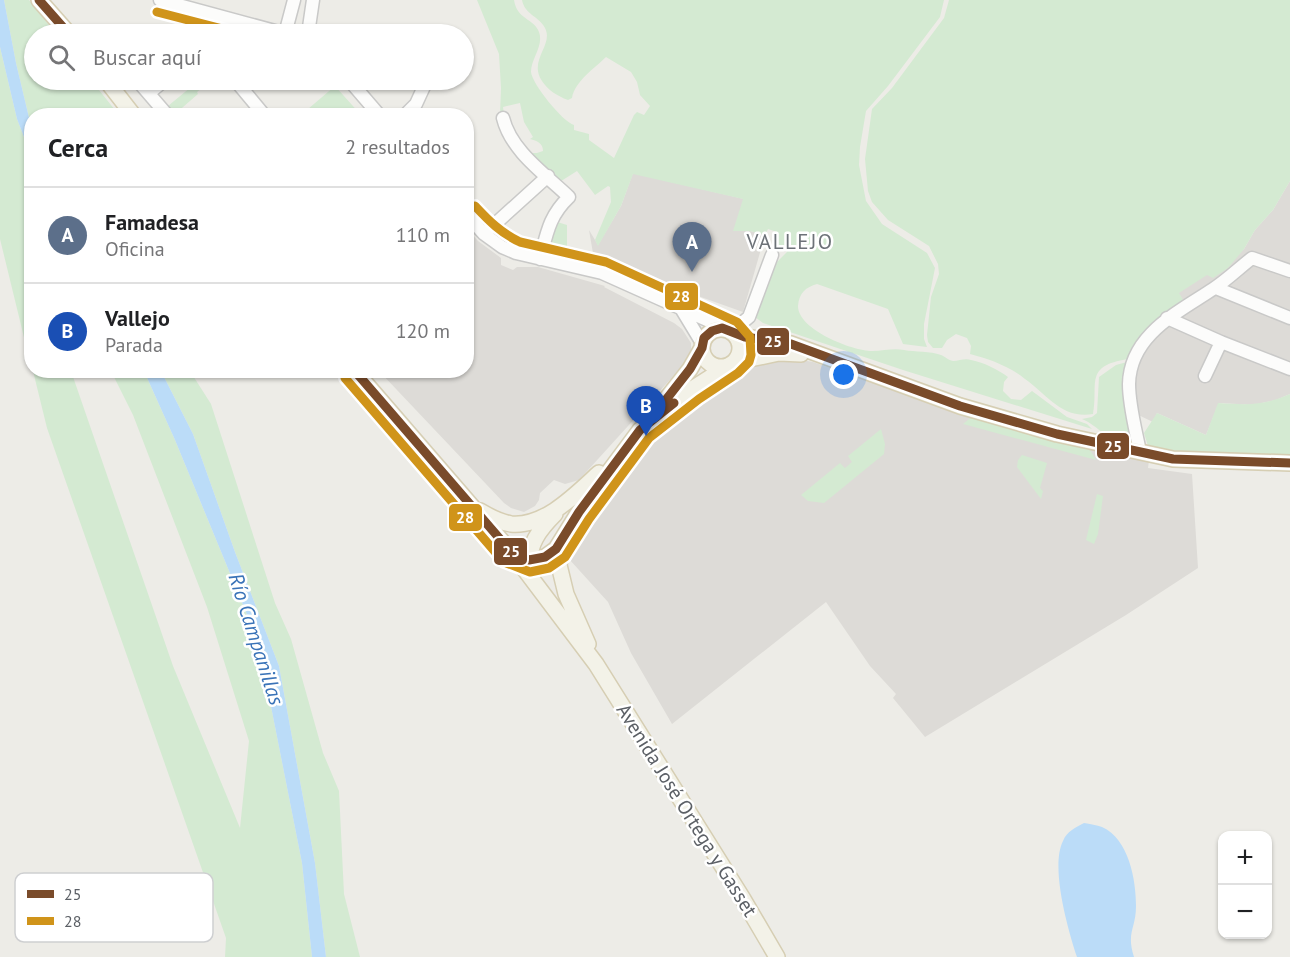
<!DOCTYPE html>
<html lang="es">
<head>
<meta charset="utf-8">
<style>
  :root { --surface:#fff; --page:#f2f2f2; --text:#202124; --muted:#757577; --line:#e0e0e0; --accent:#111827 }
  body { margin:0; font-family:"PT Sans",sans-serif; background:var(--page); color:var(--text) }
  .controls { position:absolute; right:18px; bottom:18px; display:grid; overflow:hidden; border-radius:12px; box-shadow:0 2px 4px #0004 }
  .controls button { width:54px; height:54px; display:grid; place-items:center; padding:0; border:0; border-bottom:2px solid var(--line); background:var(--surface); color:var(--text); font:30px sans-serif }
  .you { position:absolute; left:844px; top:375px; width:21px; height:21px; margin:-15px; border:4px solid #fff; border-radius:50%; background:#1a73e8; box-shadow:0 0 0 9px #1a73e833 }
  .badge { display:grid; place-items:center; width:39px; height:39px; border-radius:50%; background:var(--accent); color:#fff; font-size:20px; font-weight:700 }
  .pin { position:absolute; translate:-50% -50px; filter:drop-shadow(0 2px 3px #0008) }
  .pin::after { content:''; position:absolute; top:32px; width:21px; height:18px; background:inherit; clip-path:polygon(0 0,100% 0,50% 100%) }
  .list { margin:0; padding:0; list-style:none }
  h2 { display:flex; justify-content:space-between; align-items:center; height:78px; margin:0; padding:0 24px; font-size:26px }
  h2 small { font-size:20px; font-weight:400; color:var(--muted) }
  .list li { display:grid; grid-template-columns:39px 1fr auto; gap:18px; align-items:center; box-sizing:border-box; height:96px; padding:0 24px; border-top:2px solid var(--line) }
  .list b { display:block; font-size:22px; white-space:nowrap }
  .list p { margin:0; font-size:20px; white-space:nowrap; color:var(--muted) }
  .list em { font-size:20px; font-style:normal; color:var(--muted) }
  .icon { flex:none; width:33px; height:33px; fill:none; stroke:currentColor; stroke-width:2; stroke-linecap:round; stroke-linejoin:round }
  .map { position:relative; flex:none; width:1290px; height:957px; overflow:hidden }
  .search { position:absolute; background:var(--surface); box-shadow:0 2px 4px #0004; left:24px; top:24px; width:450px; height:66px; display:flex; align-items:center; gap:15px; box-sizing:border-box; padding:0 21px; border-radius:33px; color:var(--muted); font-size:22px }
  .panel { position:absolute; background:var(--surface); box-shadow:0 2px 4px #0004; left:24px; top:108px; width:450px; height:270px; border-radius:24px }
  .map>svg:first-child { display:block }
  .industrial { fill:#dddbd7 }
  .green { fill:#d4ead2 }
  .water { fill:#bbdcf8 }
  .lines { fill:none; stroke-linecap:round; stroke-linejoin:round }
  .minor-casing { stroke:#c9c9c8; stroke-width:15 }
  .major-casing { stroke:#d6ceb3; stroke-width:18 }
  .minor { stroke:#fcfcfb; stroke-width:12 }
  .major { stroke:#f3f2e8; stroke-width:15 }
  .bus-1-casing { stroke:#fff; stroke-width:14 }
  .bus-2-casing { stroke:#fff; stroke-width:14 }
  .bus-1 { stroke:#7a4b2a; stroke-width:9 }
  .bus-2 { stroke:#d0941a; stroke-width:9 }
  .labels { text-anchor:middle; stroke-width:5; stroke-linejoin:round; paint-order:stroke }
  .street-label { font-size:20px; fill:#5c6066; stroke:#fff }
  .neighbourhood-label { font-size:21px; letter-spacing:1.5px; fill:#6d7278; stroke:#fff }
  .water-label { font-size:21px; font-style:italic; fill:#3a73b8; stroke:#fff }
  .key { fill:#fff; stroke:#cecfd1; stroke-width:1.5 }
  .key-label { font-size:16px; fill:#5c6066 }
  .line-badge { stroke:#fff; stroke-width:2 }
  .badge-label { font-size:16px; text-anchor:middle; font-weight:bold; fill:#fff }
</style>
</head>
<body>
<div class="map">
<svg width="1290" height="957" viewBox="0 0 1290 957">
  <rect width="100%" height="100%" fill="#edece7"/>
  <path class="industrial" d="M633 173 744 199 750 231 765 235 743 312 594 259 589 230 598 245 621 206Z
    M1290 181V394L1276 400 1253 405 1219 403 1206 435 1157 413 1153 422 1128 410 1125 371 1130 352 1141 335 1185 303 1178 293 1244 249 1255 230 1273 210Z
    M467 229 478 241 501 258V265L513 270 517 267H538L605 286 604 287 674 323 682 329 691 343V351L687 361 579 480 565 484 554 480 540 493 539 500 535 506 524 512 511 508 504 503 379 371 466 370Z
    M777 359H796L813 362 921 400 973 416 1149 461 1148 468 1192 474 1198 568 1126 615 925 737 893 698 896 694 870 666 826 602 672 724 631 653 608 602 569 559 573 543 581 526H585L590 518V512L614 478 641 447 682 408 733 374 757 363Z"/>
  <path class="green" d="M4 0H29L56 34H34V80H91L119 115 32 116 31 126 16 63Z
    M477 0H514C517 20 534 18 539 32 544 46 531 58 531 72 532 84 563 122 574 125V130L589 134V140L614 158 634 115 637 112 644 115 650 106 640 95 637 82 631 72 606 57C595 68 575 81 572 98L568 100C557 96 548 90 542 81 528 60 554 45 545 28 539 16 525 15 522 0H944L940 17 888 86 866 111 860 147 859 165 866 201 882 224 927 253 935 268 924 324V339L927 347 903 344 888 309 817 284C806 287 799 293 798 306 798 330 853 351 872 351 884 351 893 348 904 350 915 352 930 351 941 355 946 357 948 360 953 361 959 361 965 358 971 360 985 363 997 369 1008 377L1004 382 1003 391 1011 399 1021 400 1032 391 1067 417 1087 424 1092 429 903 370 763 323 755 317 777 262 787 252 783 246 771 247 777 232 768 229 765 235 750 231H733L743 199 633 174 621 206 598 246 595 240 611 202 610 187 608 186 595 195 577 171 558 183 529 155 531 153H537L543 151C543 143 537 141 530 139L533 137 524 122 520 103 503 107 504 114H500L501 88 499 54Z
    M949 0H1290V181L1273 210 1255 230 1244 249 1228 268 1213 278 1207 275 1179 293 1185 303C1164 317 1134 332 1128 359 1083 366 1099 384 1093 414 1061 419 1048 395 1025 379 1009 366 989 359 970 354L971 346 967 338 956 334 947 340 942 348H933L928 342 927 335 931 297 939 274 938 264 929 246 888 220 872 202 868 191 865 159 872 109 892 88 944 18Z
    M0 47 17 119 31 155V366L0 239Z
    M186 80H212L197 92 198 94 175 114 168 106 191 87Z
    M335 86 361 115H301Z
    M554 221 567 225V251L548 247Z
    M1127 362 1132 437 1124 443C1103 438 1100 427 1082 419L1092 417 1097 413 1099 377 1116 365Z
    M33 371H71L173 666 240 828 249 741 207 607 133 415 111 371H144L175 440 248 617 263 666 302 863 312 957H225L226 938 47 428Z
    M161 371H190L211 404 275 603 291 639 323 753 339 791 344 894 360 957H326L315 863 279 666 235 552 193 434Z
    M1290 394V456L1189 453 1148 446 1144 433 1157 413 1206 435 1218 403C1249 405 1262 406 1290 394Z
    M973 416 1089 448 1096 460 963 424Z
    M881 429 885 444 884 454 824 503 808 501 801 495 840 463 845 468 852 462 848 456Z
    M1022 455 1047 463 1040 488 1043 491 1041 499 1017 467 1018 460Z
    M1097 494 1103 496 1098 534 1094 544 1086 540Z"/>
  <path class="water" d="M0 0H4L16 63 31 126V155L17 119 0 47Z
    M144 371H161L193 434 235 552 279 666 315 863 326 957H312L302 863 263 666 248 617 175 440Z
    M1084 823C1090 824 1097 825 1102 827 1129 839 1136 880 1136 906 1136 929 1126 932 1134 957H1077C1068 930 1050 867 1063 841 1067 831 1075 828 1084 823Z"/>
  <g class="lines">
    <defs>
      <path id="minor" d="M160 0 286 34
        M186 7 185 17 196 34
        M285 34 294 0
        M308 34 313 0
        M137 80 168 116
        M235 80 265 116
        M349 80 380 116
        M149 93 165 80
        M404 116 416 104 427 80
        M503 118C511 151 545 174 569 197 549 216 547 233 540 259
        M466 214 484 234 502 247 516 253 602 273 727 329
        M484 234 548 176
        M1216 288 1290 318
        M682 310 702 343
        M1167 318 1221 342 1290 369
        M731 332 749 317 772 255
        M1205 376 1221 342
        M1140 452C1136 431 1129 406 1129 384 1130 335 1177 313 1213 289 1227 280 1239 268 1252 258L1290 271"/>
      <path id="major" d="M39 0 69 34
        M106 80 134 116
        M702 348a19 19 0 1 1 38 0a19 19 0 1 1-38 0Z
        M731 332 745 337 791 344 960 406 1057 434 1173 459 1290 463
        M736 360H745L779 353 801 354
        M354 370 513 554 596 664 743 899 777 957
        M660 407 690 369 702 348
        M480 511C490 517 500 522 511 524 545 527 576 494 599 473
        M563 539 559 565 566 594 588 644
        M513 554 529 560 545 557 556 549 579 512 640 430 692 389 731 364
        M531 568C526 546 540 529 555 514"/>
    </defs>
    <use href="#minor" class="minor-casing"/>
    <use href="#major" class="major-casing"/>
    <use href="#minor" class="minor"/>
    <use href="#major" class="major"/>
    <defs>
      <path id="bus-1" d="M39 0 69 34
        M354 370 513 554 529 560 545 557 556 549 579 512 640 430 674 403
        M647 424 690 369 702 348 704 338 712 331 722 328 745 337 791 344 960 406 1057 434 1173 459 1290 463"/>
      <path id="bus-2" d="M157 12 242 34
        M345 378 504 562 530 572 549 568 565 557 589 519 649 438 699 399 738 373 749 362 751 355 750 337 737 322 606 262 520 242C501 233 489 221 475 206"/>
    </defs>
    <use href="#bus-1" class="bus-1-casing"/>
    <use href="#bus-2" class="bus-2-casing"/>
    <use href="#bus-1" class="bus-1"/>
    <use href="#bus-2" class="bus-2"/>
  </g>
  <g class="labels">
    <g class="street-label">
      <text transform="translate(687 810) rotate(58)" y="7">Avenida José Ortega y Gasset</text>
    </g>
    <g class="neighbourhood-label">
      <text x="790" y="249">VALLEJO</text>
    </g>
    <g class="water-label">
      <text transform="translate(256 639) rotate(72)" y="7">Río Campanillas</text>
    </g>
  </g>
  <rect x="15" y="873" width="198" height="69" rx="9" class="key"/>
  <rect x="27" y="890" width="27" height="8" fill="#7a4b2a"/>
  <rect x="27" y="917" width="27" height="8" fill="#d0941a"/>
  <g class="key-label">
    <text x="64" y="900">25</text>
    <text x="64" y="927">28</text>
  </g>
  <g class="line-badge">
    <rect x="664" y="282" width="35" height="29" rx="6" fill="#d0941a"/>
    <rect x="756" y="327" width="34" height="29" rx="6" fill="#7a4b2a"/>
    <rect x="1096" y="432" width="34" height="28" rx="6" fill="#7a4b2a"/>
    <rect x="448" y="503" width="35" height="29" rx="6" fill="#d0941a"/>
    <rect x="493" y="537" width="35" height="29" rx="6" fill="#7a4b2a"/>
  </g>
  <g class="badge-label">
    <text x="681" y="302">28</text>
    <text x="773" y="347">25</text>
    <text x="1113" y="452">25</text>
    <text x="465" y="523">28</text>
    <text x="511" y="557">25</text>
  </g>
</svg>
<div class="controls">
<button>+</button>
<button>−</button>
</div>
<div class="you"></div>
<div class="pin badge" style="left:692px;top:272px;background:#5c6f8a">A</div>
<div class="pin badge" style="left:646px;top:436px;background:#1a4fb4">B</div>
<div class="search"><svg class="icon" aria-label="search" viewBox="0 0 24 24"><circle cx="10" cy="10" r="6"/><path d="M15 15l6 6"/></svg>Buscar aquí</div>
<section class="panel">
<h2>Cerca<small>2 resultados</small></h2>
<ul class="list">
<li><span class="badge" style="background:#5c6f8a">A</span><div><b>Famadesa</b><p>Oficina</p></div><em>110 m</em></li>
<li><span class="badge" style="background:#1a4fb4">B</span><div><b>Vallejo</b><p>Parada</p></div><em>120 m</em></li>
</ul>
</section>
</div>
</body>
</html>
